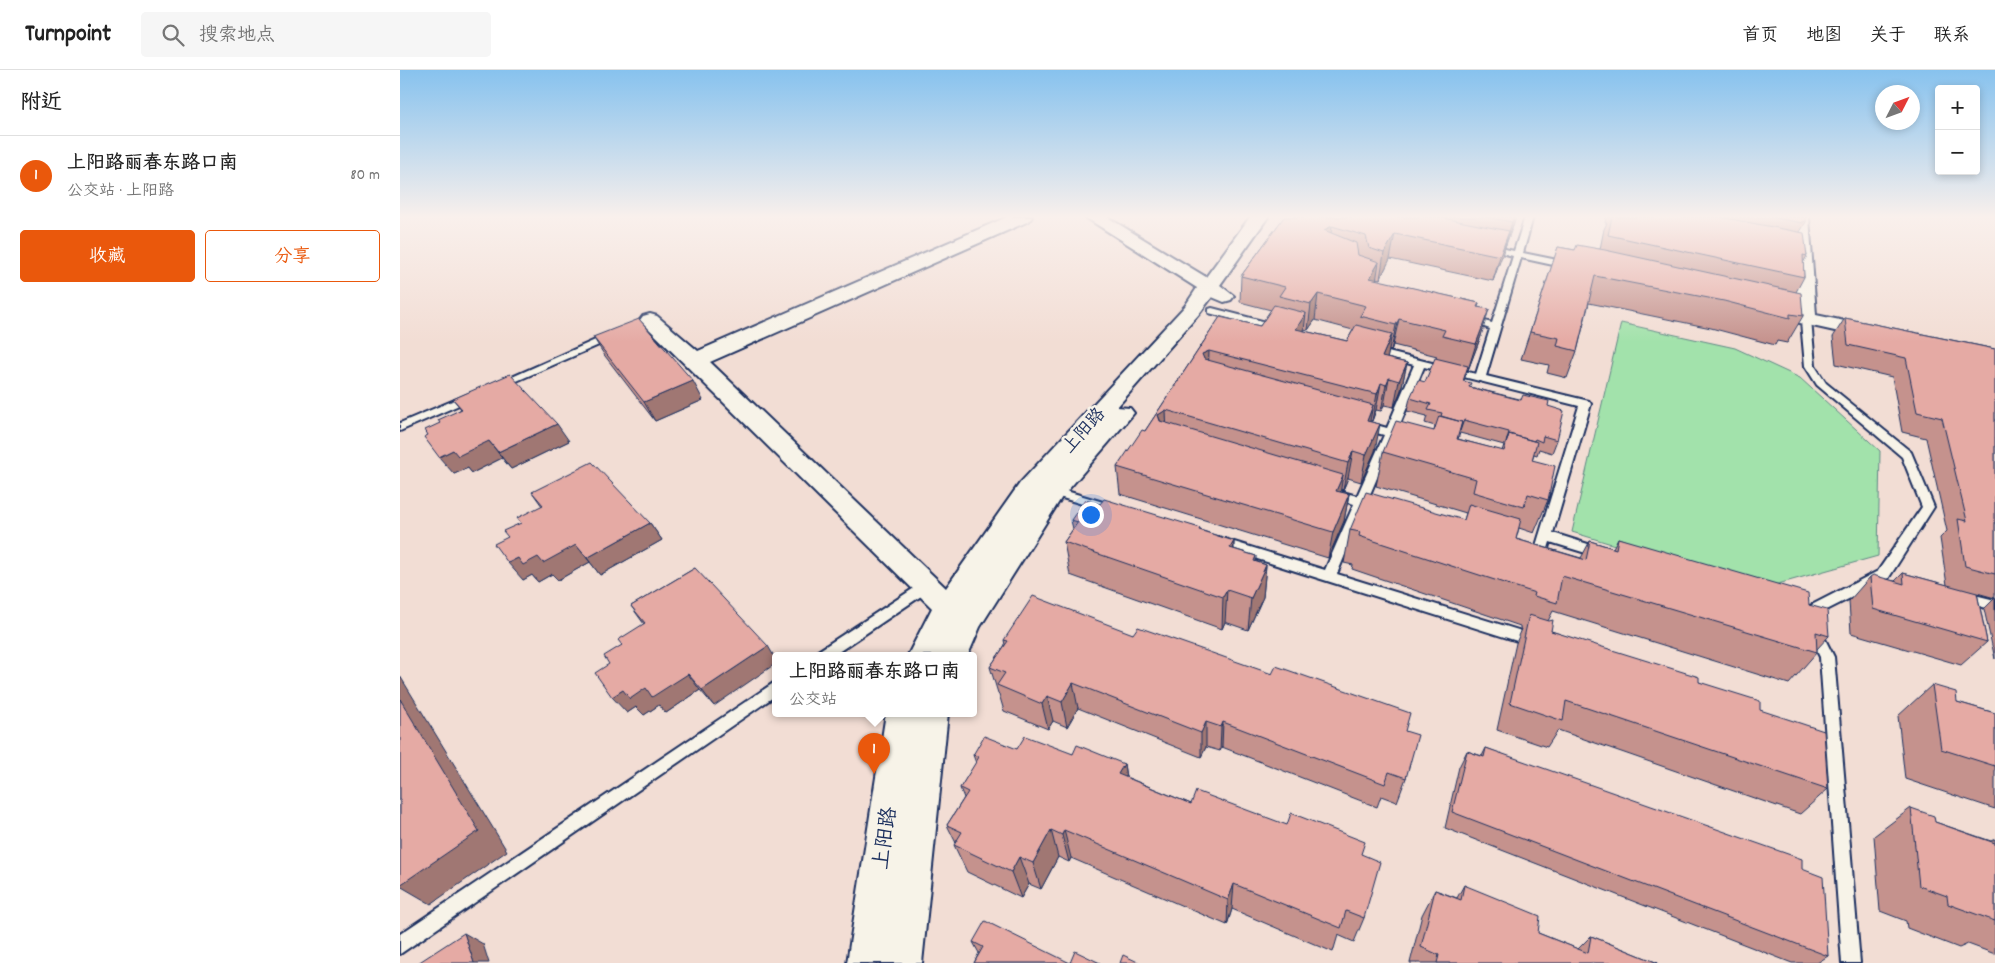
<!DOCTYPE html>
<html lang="zh">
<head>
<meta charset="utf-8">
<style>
  :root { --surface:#fff; --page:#f6f6f6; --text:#222; --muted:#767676; --line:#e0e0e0; --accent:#ea580c }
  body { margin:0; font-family:Dekko,"LXGW WenKai TC",sans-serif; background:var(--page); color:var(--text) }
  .controls { position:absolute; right:15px; top:15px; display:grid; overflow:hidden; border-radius:5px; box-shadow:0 2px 8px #0003 }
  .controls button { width:45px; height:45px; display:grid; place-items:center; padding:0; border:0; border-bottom:1px solid var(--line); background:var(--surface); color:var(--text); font:25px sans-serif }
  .compass { position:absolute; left:1475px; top:15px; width:45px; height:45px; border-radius:50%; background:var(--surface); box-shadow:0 2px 8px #0003; rotate:48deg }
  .you { position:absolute; left:690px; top:444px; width:18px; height:18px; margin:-12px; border:4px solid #fff; border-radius:50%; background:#1a73e8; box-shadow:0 0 0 8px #1a73e833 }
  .badge { display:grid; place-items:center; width:32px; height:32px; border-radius:50%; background:var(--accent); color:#fff; font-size:16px; font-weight:700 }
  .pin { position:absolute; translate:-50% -41px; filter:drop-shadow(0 1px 2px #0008) }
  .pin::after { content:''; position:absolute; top:26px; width:18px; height:15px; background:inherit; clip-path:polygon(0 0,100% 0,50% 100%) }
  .popup { position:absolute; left:372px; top:582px; width:205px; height:65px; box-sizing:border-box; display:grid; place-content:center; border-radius:5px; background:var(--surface); filter:drop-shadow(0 1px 4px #0005); font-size:16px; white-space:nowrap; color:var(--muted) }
  .popup b { font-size:19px; color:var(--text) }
  .popup::after { content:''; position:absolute; left:50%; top:100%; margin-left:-10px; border:10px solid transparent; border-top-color:var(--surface) }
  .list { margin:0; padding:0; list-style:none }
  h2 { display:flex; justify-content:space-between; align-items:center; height:65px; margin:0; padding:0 20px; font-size:21px }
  h2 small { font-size:16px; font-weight:400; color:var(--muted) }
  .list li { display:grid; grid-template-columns:32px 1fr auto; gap:15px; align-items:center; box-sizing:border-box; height:80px; padding:0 20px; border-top:1px solid var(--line) }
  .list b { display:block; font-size:19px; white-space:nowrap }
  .list p { margin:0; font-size:16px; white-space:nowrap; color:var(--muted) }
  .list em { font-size:16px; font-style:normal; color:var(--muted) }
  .actions { display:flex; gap:10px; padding:15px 20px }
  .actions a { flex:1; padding:11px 0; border:1px solid var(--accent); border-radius:5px; text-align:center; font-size:18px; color:var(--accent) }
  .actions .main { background:var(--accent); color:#fff }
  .icon { flex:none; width:28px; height:28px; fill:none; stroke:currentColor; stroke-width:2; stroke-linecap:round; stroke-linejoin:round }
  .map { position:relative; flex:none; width:1595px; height:893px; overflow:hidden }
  header { display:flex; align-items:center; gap:30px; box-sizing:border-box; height:70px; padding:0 25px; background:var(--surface); border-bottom:1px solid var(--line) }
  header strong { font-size:24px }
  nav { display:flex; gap:28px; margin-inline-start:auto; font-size:18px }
  .search { width:350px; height:45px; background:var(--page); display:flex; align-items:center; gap:12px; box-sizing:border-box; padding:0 18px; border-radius:5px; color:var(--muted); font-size:19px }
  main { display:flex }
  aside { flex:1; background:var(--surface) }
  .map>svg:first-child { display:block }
  .green { fill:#a2e2ab; stroke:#5e8884 }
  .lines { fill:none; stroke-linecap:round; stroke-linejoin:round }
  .service-casing { stroke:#1b2f5e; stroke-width:4 }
  .minor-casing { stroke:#1b2f5e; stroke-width:4 }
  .service { fill:#f7f3e8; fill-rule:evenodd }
  .minor { fill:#f7f3e8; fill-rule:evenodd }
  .wall { fill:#c5928d; stroke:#1b2f5e; fill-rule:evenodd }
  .shaded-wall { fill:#a07773; stroke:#1b2f5e }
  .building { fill:#e5aaa4; stroke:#1b2f5e }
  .labels { text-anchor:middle; stroke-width:5; stroke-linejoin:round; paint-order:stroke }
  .street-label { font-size:18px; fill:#1b2f5e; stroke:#f7f3e8 }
  .near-street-label { font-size:21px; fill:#1b2f5e; stroke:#f7f3e8 }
</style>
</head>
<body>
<header>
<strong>Turnpoint</strong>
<div class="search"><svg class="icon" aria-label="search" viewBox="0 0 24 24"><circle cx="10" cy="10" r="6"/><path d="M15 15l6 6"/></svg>搜索地点</div>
<nav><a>首页</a><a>地图</a><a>关于</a><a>联系</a></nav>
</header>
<main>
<aside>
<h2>附近<small></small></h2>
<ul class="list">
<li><span class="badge">1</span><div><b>上阳路丽春东路口南</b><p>公交站 · 上阳路</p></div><em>80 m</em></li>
</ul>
<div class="actions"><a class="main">收藏</a><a>分享</a></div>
</aside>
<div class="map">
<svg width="1595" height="893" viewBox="0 0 1595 893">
  <rect width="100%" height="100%" fill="#f2ddd4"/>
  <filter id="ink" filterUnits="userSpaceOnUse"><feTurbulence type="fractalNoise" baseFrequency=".02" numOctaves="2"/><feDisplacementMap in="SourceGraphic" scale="10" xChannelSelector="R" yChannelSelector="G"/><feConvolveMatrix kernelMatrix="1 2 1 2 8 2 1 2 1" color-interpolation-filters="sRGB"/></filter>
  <g filter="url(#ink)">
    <path class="green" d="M1221 253 1335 278 1400 308 1480 381 1478 486 1360 519 1172 462Z"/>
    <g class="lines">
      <defs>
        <path id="service" d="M1125 147H1133L1123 183 1167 192 1172 195 1167 198 1121 188 1086 306 1189 331 1191 334 1153 463 1207 480 1208 483 1207 486 1202 488 1150 472 1145 488C1139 490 1134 488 1128 486L1127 483 1128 480 1135 479 1179 336 1024 297 997 361 1010 364 1012 367 1006 371 994 368 968 429 982 433 984 436 978 440 965 437 937 504 1141 567 1143 571 1141 575 1136 577 813 475 812 472 813 469 818 467 925 500 954 434 928 426 926 423 932 419 957 426 984 365 958 358 956 355 962 351 987 358 1014 295 968 283 967 281 972 278 1076 304 1090 259 1064 250 1069 247 1092 253 1113 186 1083 178 1087 175 1114 181Z
          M812 238 882 256 883 258 878 261 809 243V239Z
          M1397 244 1411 249 1415 296 1426 313 1511 382 1534 437 1488 509 1405 551 1400 549 1398 545 1400 541 1478 501 1522 437 1502 387 1417 315 1405 296 1401 251 1392 247Z
          M211 263 216 266 215 268 103 317 99 318 94 315Z
          M71 323 75 324 76 326 75 328 0 361V353Z
          M653 417 703 432 705 435 699 439 649 424 647 421 649 418Z
          M525 511 530 512 532 516 530 520 434 585H416L418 581Z
          M1563 522 1595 530V540L1558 531 1556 527 1558 523Z
          M1414 555 1419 557 1434 587 1460 893H1442L1420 587 1407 561 1409 557Z
          M375 612V626L0 884V864Z"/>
        <path id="minor" d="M607 147H632L629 151 310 292 546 518 620 413 785 236 797 218 685 147H707L806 207 850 147H868L820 215 834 226 831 230 824 232 812 227 799 244 717 337 730 338 734 343 662 427 580 557 568 585H508L532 538 240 250 243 246 250 244 257 246 298 281Z
          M1391 147H1409L1416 245 1483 259 1486 264 1483 269 1475 270 1399 253 1396 249Z
          M486 643H548L522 893H447Z"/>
      </defs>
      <use href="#service" class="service-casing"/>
      <use href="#minor" class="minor-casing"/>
      <use href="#service" class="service"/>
      <use href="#minor" class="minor"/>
    </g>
    <path class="wall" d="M884 147H1116L1105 177H1104L1093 211 990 189 980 209 976 208V210L1079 233 1078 237 1081 266 1068 300H1067L1064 311 1070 317 1148 336 1157 370 1152 383 1139 379 1137 385 1134 384 1132 390 1148 430 1134 463 1119 458 1116 469 1181 488 1190 471 1213 478 1218 468 1409 535 1429 566 1417 579V582L1389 614 1153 541 1148 551 1151 561 1299 612 1360 640 1428 719 1400 744 1158 660 1147 677 1097 660 1116 573 1122 559 1120 558V556L952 499 953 495 944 493 950 460 1064 450 1066 443 976 416 983 382 1034 361 1035 356 1025 353 1027 346 1007 341 1010 328 1025 312 1037 286 993 275 991 281 989 280 987 288 1007 293 1001 320 994 337 984 335 981 341 976 340 972 351H970L975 381 961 412 948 408 943 420 941 419 940 422 949 424 944 451 928 488 720 424 717 397 745 361 820 247 860 256 871 240 840 232 841 206ZM915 250 953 260 947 271 904 261V259L908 260ZM1060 363 1104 375 1102 381 1058 369Z
      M1206 147H1406V152L1400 162 1407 186 1403 193 1404 207 1396 222 1403 246 1387 273 1377 271 1375 275 1311 258 1189 233 1177 281 1167 308 1147 303 1149 295 1121 289 1158 177 1175 180 1200 179 1204 159 1207 153H1205Z
      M1445 248 1595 279V589L1584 539 1595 528 1577 523 1587 572 1561 595 1451 563 1449 531 1470 507 1495 511 1503 503 1547 515 1540 468 1547 461 1526 368 1502 362 1492 307 1436 294 1433 267Z
      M193 267 303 330 255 351 205 286Z
      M53 329 169 371 111 399 102 388 72 403 68 398 54 404 28 365 40 353 61 339Z
      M132 422 250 453 262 470 200 505 190 492 158 510 152 504 138 512 132 505 123 510 108 467 121 453 142 436Z
      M700 434 800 458V460L834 471V479L856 486V491L866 495 863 527 848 560 825 552 822 559 670 505 664 472 673 459 671 450Z
      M295 498 314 636 300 620 266 643 259 635 244 645 236 637 227 643 209 594 222 575 244 554 231 536Z
      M733 564 1005 661 1006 708 997 732 981 726 977 737 822 677 820 681 806 677 801 687 678 638 667 657 653 651 648 659 604 641 599 624 598 623 590 597 605 575 604 570Z
      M1532 615 1557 632 1595 643V739L1505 709 1498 646Z
      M1086 678 1402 799 1428 886 1417 893H1392L1045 758 1059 697 1067 681 1082 686Z
      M617 679 673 684 724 694 726 707 791 734 961 784 964 848 954 872 938 865 933 882 832 839 827 855 671 788 669 792 658 787 641 819 629 814 621 828 567 802 554 775 556 773 547 755 564 728 560 718 576 693 573 685Z
      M1511 738 1535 752 1591 771 1595 769V884L1568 874 1559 878 1507 858 1506 851 1480 841 1474 766Z
      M1064 815 1138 863 1178 879 1191 866 1258 893H1010L1022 845 1035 820 1057 828Z
      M573 872 670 893H574L579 883Z"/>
    <path class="shaded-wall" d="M1114 147H1116L1105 177 1112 152Z
      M932 156 929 181 924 160Z
      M1109 161 1102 186 1093 211 1100 186Z
      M995 164 990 189 980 209 984 183Z
      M979 192 975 218 970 208Z
      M918 224 915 250 908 260 911 234Z
      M1089 239 1081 266 1068 300 1076 274Z
      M906 243 903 269 896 259Z
      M999 249 993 275 991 281 996 255Z
      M992 264 987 290 982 287Z
      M809 281 808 307 802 284Z
      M1007 293 1001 320 994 337 999 311Z
      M989 308 984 335 981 341 986 315Z
      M293 311 303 330 255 351 244 332Z
      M981 313 976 340 972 351 977 324Z
      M973 335 968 361 967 351Z
      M766 340 767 367 758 345Z
      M157 354 169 371 111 399 98 382Z
      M980 354 975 381 961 412 966 385Z
      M89 371 102 388 72 403 68 398 54 404 39 387 53 380Z
      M953 381 948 408 943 420 948 393Z
      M943 405 939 431 936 421Z
      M949 424 944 451 928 488 933 462Z
      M250 453 262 470 200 505 187 488Z
      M834 471 832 504 830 478Z
      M176 475 190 492 158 510 152 504 138 512 132 505 123 510 108 493 118 488Z
      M866 495 863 527 848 560 851 528Z
      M827 520 825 552 822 559 823 527Z
      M368 576 375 588V594L314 636 302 620Z
      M288 604 300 620 266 643 259 635 244 645 236 637 227 643 212 627 223 620Z
      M0 606 107 781 31 834 0 816Z
      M673 613 678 638 667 657 662 632Z
      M647 626 653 651 648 659 642 634Z
      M806 652V677L801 687V663Z
      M823 652 822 677 820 681 821 657Z
      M724 694 728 723 718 704Z
      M651 760 658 787 641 819 633 793Z
      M664 760 671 788 669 792 662 765Z
      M619 787 629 814 621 828 611 802Z
      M834 814 832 839 827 855 828 830Z
      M64 863 83 874 89 893H74Z"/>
    <path class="building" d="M884 147H1038L1109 161 1100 186 995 164 984 183 969 178 966 166 932 156 924 160 956 173 958 185 979 192 970 208 1079 233 1077 237 1089 239 1076 274 1042 266 1045 260 999 249 996 255 960 246 966 236 918 224 911 234 879 226 885 217 841 206Z
      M1086 147H1114L1112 152Z
      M1212 147H1320L1404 163 1407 186 1403 185 1404 207 1208 165Z
      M1370 147H1406V152L1403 151V153Z
      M1177 175 1205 180 1401 223 1403 246 1390 244V248L1324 231 1195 206 1177 281 1157 276 1159 268 1130 262 1158 177 1175 180Z
      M874 235 906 243 896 259 947 271 956 255 992 264 982 287 1007 293 999 311 989 308 986 315 981 313 977 324 809 281 802 284 804 289 973 335 967 351 980 354 966 385 953 381 948 393 766 340 758 345 760 351 943 405 936 421 949 424 933 462 717 397 742 360 745 361 820 247 860 256Z
      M1445 248 1595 279V504L1565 496 1558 449 1567 451 1542 348 1517 342 1506 288 1448 275Z
      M239 249 293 311 244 332 193 267Z
      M1035 288 1068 296 1063 311 1071 313 1069 317 1121 330 1123 325 1149 331 1148 336 1164 341 1157 370 1143 366 1142 372 1135 369 1134 371 1109 364 1106 373 1109 362 1064 350 1060 361 1062 352 1041 346 1042 343 1028 340 1031 334 1010 328 1018 310 1025 312Z
      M110 304 157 354 98 382 89 371 58 386 53 380 39 387 24 367 28 365 25 360 40 353 38 350 62 339 53 329Z
      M1039 346 1062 352 1057 369 1104 381 1109 364 1137 372 1132 390 1155 396 1148 430 1128 424 1124 437 1073 422 1076 409 983 382 996 351 1034 361Z
      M192 392 250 453 187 488 176 475 143 493 138 487 123 495 118 488 108 493 94 474 108 467 103 461 121 453 117 448 143 435 132 422Z
      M966 422 1064 450 1069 434 1121 449 1116 469 1186 490 1190 471 1216 479 1218 468 1408 523 1409 535 1427 540 1429 566 1416 562 1417 582 1162 506 1157 533 1134 526 1135 523 1107 514 959 466 960 462 950 460Z
      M704 429 800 458 799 460 834 471 830 478 856 486 854 491 866 495 851 528 827 520 823 527 664 472 678 452 671 450 685 430 700 434Z
      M295 498 368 576 302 620 288 604 252 627 246 618 230 629 223 620 212 627 195 603 209 594 204 586 222 575 218 570 245 553 231 536Z
      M1503 503 1577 523 1587 572 1473 539 1470 507 1473 505 1504 514Z
      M633 526 733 564 738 557 872 604 876 596 1010 643 1005 661 1018 665 1006 708 989 702 985 714 823 652 821 657 806 652 801 663 673 613 662 632 647 626 642 634 597 615 605 603 590 597 608 571 604 570Z
      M1129 545 1149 551 1153 550 1151 561 1299 607V612L1360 631V640L1424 661 1428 719 1166 631 1163 651 1110 633Z
      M1532 615 1556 622 1557 632 1595 643V696L1541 679Z
      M0 629 79 761 0 815Z
      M584 666 617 679 625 666 673 684 677 675 724 694 718 704 791 734 796 721 887 755 891 743 965 772 961 784 980 792 964 848 946 841 941 858 834 814 828 830 664 760 662 765 651 760 633 793 619 787 611 802 554 775 562 762 547 755 568 722 560 718 579 687 573 685Z
      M1086 678 1402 789V799L1423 807 1428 886 1052 742 1067 681 1084 687Z
      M1511 738 1534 746 1535 752 1595 773V851L1548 834 1547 826 1519 816Z
      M1064 815 1140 846 1138 863 1188 883 1191 866 1258 893H1037L1039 885 1021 877 1035 820 1061 830Z
      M585 851 670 893 675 881 700 893H574L583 877 573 872Z
      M64 863 74 893H18Z
      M723 885 740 893H720Z"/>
  </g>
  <linearGradient id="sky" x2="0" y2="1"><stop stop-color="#87c2ee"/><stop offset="0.54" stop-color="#f9f0ec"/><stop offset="1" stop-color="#f9f0ec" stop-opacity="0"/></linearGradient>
  <rect width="1595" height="272" fill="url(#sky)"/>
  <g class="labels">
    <g class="street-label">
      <text transform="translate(683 360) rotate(-48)" y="6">上阳路</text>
    </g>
    <g class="near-street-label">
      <text transform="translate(484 768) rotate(-82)" y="7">上阳路</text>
    </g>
  </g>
</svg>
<div class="controls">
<button>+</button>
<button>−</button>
</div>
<svg class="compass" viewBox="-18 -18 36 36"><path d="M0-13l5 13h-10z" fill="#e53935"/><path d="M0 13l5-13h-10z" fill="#767676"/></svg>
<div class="you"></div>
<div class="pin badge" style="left:474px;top:704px">1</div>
<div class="popup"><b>上阳路丽春东路口南</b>公交站</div>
</div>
</main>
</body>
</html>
